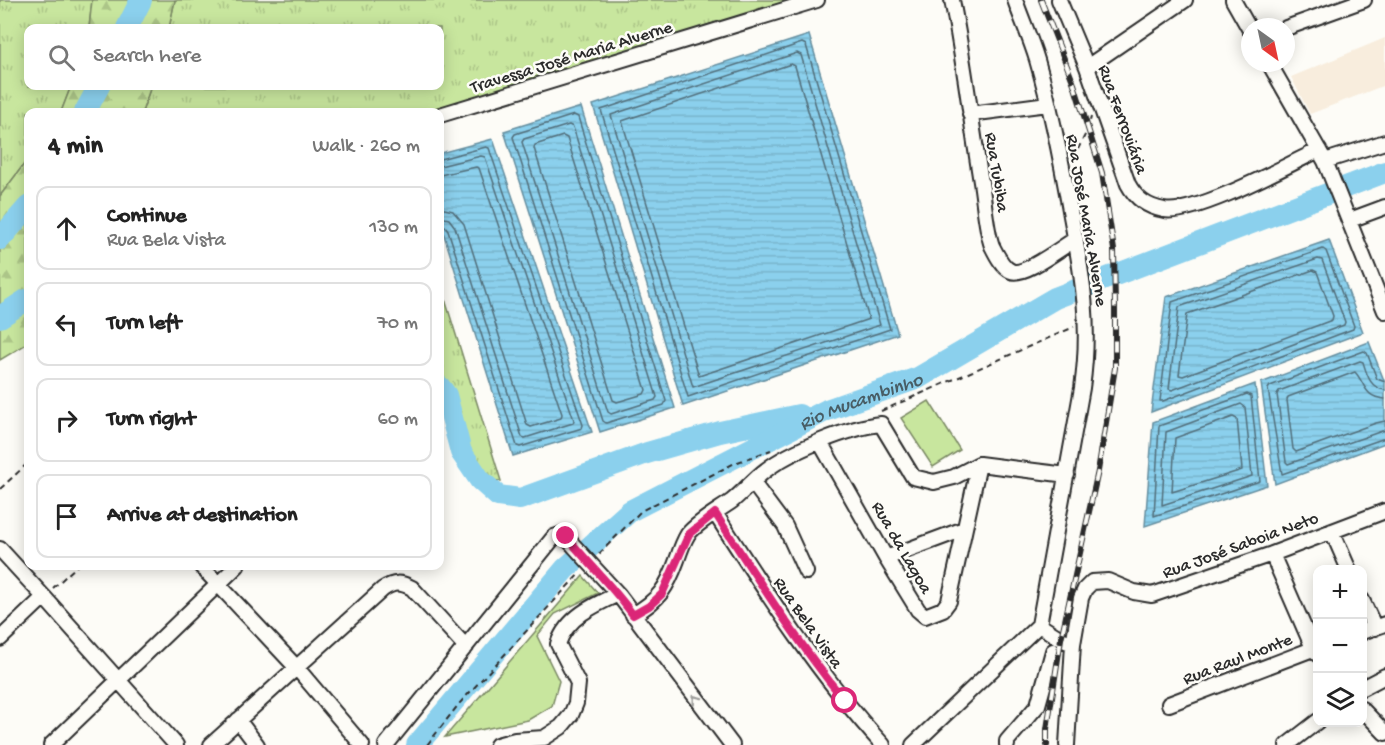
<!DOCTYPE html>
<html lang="en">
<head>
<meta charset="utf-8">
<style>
  :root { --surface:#fff; --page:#f2f2f2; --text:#222; --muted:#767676; --line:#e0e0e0 }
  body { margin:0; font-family:"Gochi Hand",sans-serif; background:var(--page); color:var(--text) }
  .controls { position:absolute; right:18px; bottom:18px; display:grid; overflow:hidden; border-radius:12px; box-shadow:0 3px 15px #0003 }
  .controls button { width:54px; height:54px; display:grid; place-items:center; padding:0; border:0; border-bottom:2px solid var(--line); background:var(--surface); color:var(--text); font:30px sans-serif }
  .compass { position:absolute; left:1241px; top:18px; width:54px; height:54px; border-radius:50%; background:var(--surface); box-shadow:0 3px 15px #0003; rotate:147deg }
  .stop { position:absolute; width:18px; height:18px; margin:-14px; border:4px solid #db2777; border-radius:50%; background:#fff }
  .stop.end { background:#db2777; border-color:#fff; box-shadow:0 2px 6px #0008 }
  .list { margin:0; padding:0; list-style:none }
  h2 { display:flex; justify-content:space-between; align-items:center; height:78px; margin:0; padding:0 24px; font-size:26px }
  h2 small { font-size:20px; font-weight:400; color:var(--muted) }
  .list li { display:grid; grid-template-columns:39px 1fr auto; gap:18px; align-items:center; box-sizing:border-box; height:84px; margin:0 12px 12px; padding:0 12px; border:2px solid var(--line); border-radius:12px }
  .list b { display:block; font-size:22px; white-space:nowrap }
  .list p { margin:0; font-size:20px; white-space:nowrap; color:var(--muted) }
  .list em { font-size:20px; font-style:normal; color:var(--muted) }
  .icon { flex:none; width:33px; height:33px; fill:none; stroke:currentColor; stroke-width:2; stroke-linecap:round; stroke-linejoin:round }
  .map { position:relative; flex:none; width:1385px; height:745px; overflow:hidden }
  .search { position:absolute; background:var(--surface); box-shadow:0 3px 15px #0003; left:24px; top:24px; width:420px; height:66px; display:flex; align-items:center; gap:15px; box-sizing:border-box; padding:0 21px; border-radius:12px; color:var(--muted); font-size:22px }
  .panel { position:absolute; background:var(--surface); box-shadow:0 3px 15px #0003; left:24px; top:108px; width:420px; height:462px; border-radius:12px }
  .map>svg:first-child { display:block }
  .built { fill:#f8eddd }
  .grass { fill:url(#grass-tufts); stroke:#7a8864; stroke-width:1.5 }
  .forest { fill:url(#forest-firs); stroke:#7a8864; stroke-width:1.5 }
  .park { fill:#c8e69e; stroke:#7a8864; stroke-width:1.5 }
  .water { fill:url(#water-rules); stroke:#658e9f; stroke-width:1.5 }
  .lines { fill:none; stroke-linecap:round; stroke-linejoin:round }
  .shore { stroke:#516d79; stroke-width:1.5 }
  .river { stroke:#8bd0ed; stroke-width:22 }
  .street-casing { stroke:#2b2b2b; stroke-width:18 }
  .path { stroke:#2b2b2b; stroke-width:2; stroke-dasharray:6 4.5; stroke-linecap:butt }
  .street { stroke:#fdfcf7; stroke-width:14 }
  .rail-casing { stroke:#2b2b2b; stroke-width:6 }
  .rail { stroke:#fdfcf7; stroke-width:4; stroke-dasharray:11; stroke-linecap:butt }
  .oneway { stroke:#9e9e9b }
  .route { stroke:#db2777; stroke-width:8 }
  .labels { text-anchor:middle; stroke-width:5; stroke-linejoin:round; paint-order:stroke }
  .street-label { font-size:18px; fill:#2b2b2b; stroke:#fdfcf7 }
  .water-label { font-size:20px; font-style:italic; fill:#485d65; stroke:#fdfcf7 }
</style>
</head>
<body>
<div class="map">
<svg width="1385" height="745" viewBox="0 0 1385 745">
  <defs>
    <pattern id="grass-tufts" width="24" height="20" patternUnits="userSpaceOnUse" patternTransform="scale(1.5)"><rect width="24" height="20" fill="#c8e69e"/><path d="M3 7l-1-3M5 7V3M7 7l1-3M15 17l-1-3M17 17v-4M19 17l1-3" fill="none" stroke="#acc588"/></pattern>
    <pattern id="forest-firs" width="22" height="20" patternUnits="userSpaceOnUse" patternTransform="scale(1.5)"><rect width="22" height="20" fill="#c8e69e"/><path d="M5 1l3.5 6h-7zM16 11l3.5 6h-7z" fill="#acc588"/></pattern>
    <pattern id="water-rules" width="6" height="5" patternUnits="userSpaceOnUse" patternTransform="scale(1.5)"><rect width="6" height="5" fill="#8bd0ed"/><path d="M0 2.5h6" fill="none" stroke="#78b3cb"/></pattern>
  </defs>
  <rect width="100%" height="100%" fill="#fdfcf7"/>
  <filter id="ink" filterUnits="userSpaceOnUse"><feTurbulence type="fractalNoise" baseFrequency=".0167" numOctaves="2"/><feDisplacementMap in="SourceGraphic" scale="12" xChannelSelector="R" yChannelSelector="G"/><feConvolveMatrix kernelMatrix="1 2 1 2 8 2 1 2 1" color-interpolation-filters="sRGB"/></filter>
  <g filter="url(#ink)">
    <path class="built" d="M1385 38V85L1310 114 1291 77Z"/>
    <path class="grass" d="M0 0H92L89 28H28V86H71L61 112H28V159L0 196Z
      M175 0H811L440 112H142L151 86H440V28H169Z
      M440 283 501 481 480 480 461 452 446 395 440 387Z"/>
    <path class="forest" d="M92 0H175L169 28H89Z
      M71 86H151L142 112H61Z
      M28 159V343L0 360V196Z"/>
    <path class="park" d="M929 401 960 450 933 467 901 418Z
      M583 576 598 593 555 614 537 636 559 681 552 706 528 720 445 737Z"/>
    <path class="water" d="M809 35 898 334 683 406 593 105Z
      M581 107 675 408 600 432 504 131Z
      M493 139 592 432 513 456 440 222V153Z
      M1329 240 1363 332 1151 412 1166 297Z
      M1369 342 1385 383V443L1275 484 1261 383Z
      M1255 384 1267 485 1145 526 1153 422Z"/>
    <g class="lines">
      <path class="shore" d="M802 43 806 45 890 329 688 397 601 110Z
        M797 53 801 55 880 325 693 387 611 115Z
        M791 64 795 66 869 319 699 376 622 121Z
        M574 115 578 117 666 401 664 405 606 423 603 421 513 137 515 134Z
        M569 125 573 127 657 397 655 400 611 414 608 412 522 142 524 139Z
        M563 136 567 138 646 390 644 394 617 402 613 400 534 148 535 145Z
        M440 159 486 147 489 148 583 425 582 428 520 447 517 446 448 230 445 226 440 225
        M440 166 481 156 485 157 574 420 573 423 525 438 522 437 455 227 449 219 440 217
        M440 175 476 167 479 168 562 414 561 418 531 427 527 425 464 224 453 211 440 208
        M1323 249 1326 251 1354 326 1353 329 1163 401H1160L1172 302Z
        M1318 259 1322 260 1345 322 1344 325 1172 390 1169 389 1179 307Z
        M1313 270 1317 272 1333 316 1332 320 1183 376 1179 375 1187 314Z
        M1385 382 1377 379 1367 353 1364 351 1270 386 1268 389 1282 474 1385 438
        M1385 390C1370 388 1367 375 1363 362L1360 361 1279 391 1277 394 1286 462 1288 464 1385 430
        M1247 394 1251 396 1260 481 1154 516 1159 426Z
        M1385 399C1363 397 1366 384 1355 372L1288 397 1287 400 1293 449 1296 452 1376 423 1385 421
        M1241 404 1245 407 1252 476 1162 505 1166 432Z
        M1233 417 1237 419 1242 470 1172 492 1175 438Z"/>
      <g class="river">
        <path d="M127 28 141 0"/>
        <path d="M85 112 99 86"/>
        <path d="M0 239 28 207"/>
        <path d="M0 317 26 300 28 301"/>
        <path d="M440 387 446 395 461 452 480 480 498 496 520 499 647 453 720 432 799 415"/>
        <path id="s1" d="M417 745 565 569 630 511 827 410 918 378 1055 298 1385 172"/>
      </g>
      <defs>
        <path id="street" d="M952 0C964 60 971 121 981 182 984 200 986 230 992 246 996 254 1003 268 1011 271 1024 277 1063 246 1076 239
          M1015 0C1022 20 1031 40 1037 60 1052 111 1062 164 1071 216 1083 278 1091 325 1082 388L1039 625
          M1059 0 1087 67 1128 184C1136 199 1147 207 1164 210 1194 216 1288 165 1319 150
          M1233 0 1250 30
          M1286 28 1364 0
          M1269 63 1325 161 1385 311
          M1087 67 1185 0
          M970 114 1048 104
          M440 115 817 0
          M1325 161 1385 142
          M1350 220 1385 207
          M820 442 886 558 918 610 925 616 943 609 949 601 979 464
          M753 483 785 526 806 572
          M715 513C767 594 818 674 883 745
          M1332 531 1349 570
          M0 549 44 597
          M1272 554 1313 648 1318 654
          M886 558 964 529
          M201 566 296 667 362 745
          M1362 600 1375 628
          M633 615C659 600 667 588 677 560 680 551 683 542 688 534 699 521 718 511 732 501 744 491 754 479 766 470 790 451 850 427 881 424L913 477 934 482 954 477 979 464 1067 475
          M1039 625 1061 639 1073 644
          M1362 632 1385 624
          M0 639 44 597 176 745
          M1362 688 1385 676
          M1169 704 1318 647
          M1362 709 1385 733
          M238 720 257 745
          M51 745 237 566
          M211 745 383 589C394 582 400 582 412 588L466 647
          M386 745 554 537 563 534 618 594 732 745
          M497 745 515 740 544 738 561 727 571 715 576 703 578 683 558 644C567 617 594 605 618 594
          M913 745 1039 625
          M1007 745V741L1038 705 1053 651
          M1067 745 1073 644 1081 598 1085 589 1092 582 1108 581 1134 592 1152 595 1272 554 1385 511
          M1287 745 1318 721"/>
      </defs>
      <use href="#street" class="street-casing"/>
      <path class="path" d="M1073 159 1088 129 1091 117
        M881 411 1074 327
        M0 489 28 463
        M599 554 641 511 735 463 771 450
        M53 588 77 566
        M427 745 459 704 580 573"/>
      <use href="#street" class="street"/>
      <defs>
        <path id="rail" d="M1041 0 1074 84 1102 173 1114 250 1115 307V368L1098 471 1061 639 1047 729V745"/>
      </defs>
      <use href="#rail" class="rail-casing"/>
      <use href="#rail" class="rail"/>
    </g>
    <defs><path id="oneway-chevron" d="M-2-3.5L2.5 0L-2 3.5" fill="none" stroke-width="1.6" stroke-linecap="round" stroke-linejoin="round" transform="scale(1.5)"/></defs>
    <use class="oneway" href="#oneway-chevron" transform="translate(696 699) rotate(-128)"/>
  </g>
  <g class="lines" filter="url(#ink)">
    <path class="route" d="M566 536C588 563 613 587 633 615L649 606 662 594 689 534 715 513C756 577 797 642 845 701"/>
  </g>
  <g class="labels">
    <g class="street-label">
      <text transform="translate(571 56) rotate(-17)" y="6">Travessa José Maria Alverne</text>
      <text transform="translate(1124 119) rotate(70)" y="6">Rua Ferroviária</text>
      <text transform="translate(998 172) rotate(81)" y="6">Rua Tubiba</text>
      <text transform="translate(1088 220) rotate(80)" y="6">Rua José Maria Alverne</text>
      <text transform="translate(1240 544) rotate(-20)" y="6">Rua José Saboia Neto</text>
      <text transform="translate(903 547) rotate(60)" y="6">Rua da Lagoa</text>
      <text transform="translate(809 622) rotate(55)" y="6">Rua Bela Vista</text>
      <text transform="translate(1237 658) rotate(-21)" y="6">Rua Raul Monte</text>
    </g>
    <g class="water-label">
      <text dy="7" stroke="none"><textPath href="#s1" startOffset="573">Rio Mucambinho</textPath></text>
    </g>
  </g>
</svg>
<div class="controls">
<button>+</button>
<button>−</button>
<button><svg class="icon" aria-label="layers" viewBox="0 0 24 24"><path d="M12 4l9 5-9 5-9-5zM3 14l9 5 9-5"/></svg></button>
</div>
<svg class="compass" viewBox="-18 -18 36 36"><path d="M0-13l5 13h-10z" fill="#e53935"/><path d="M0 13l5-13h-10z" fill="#767676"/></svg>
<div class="stop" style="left:845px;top:701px"></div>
<div class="stop end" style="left:566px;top:536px"></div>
<div class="search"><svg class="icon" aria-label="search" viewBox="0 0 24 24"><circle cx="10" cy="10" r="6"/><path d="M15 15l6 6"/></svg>Search here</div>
<section class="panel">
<h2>4 min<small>Walk · 260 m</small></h2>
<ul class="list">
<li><svg class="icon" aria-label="ahead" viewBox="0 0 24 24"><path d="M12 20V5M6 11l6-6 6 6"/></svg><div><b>Continue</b><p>Rua Bela Vista</p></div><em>130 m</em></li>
<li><svg class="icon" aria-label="left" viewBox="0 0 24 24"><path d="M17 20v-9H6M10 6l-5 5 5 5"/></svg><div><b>Turn left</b></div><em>70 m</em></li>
<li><svg class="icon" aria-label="right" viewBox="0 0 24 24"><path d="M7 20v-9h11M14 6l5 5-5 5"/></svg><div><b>Turn right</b></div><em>60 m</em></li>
<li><svg class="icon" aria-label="arrive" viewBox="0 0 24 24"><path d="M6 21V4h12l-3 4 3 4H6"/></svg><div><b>Arrive at destination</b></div></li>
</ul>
</section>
</div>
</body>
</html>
